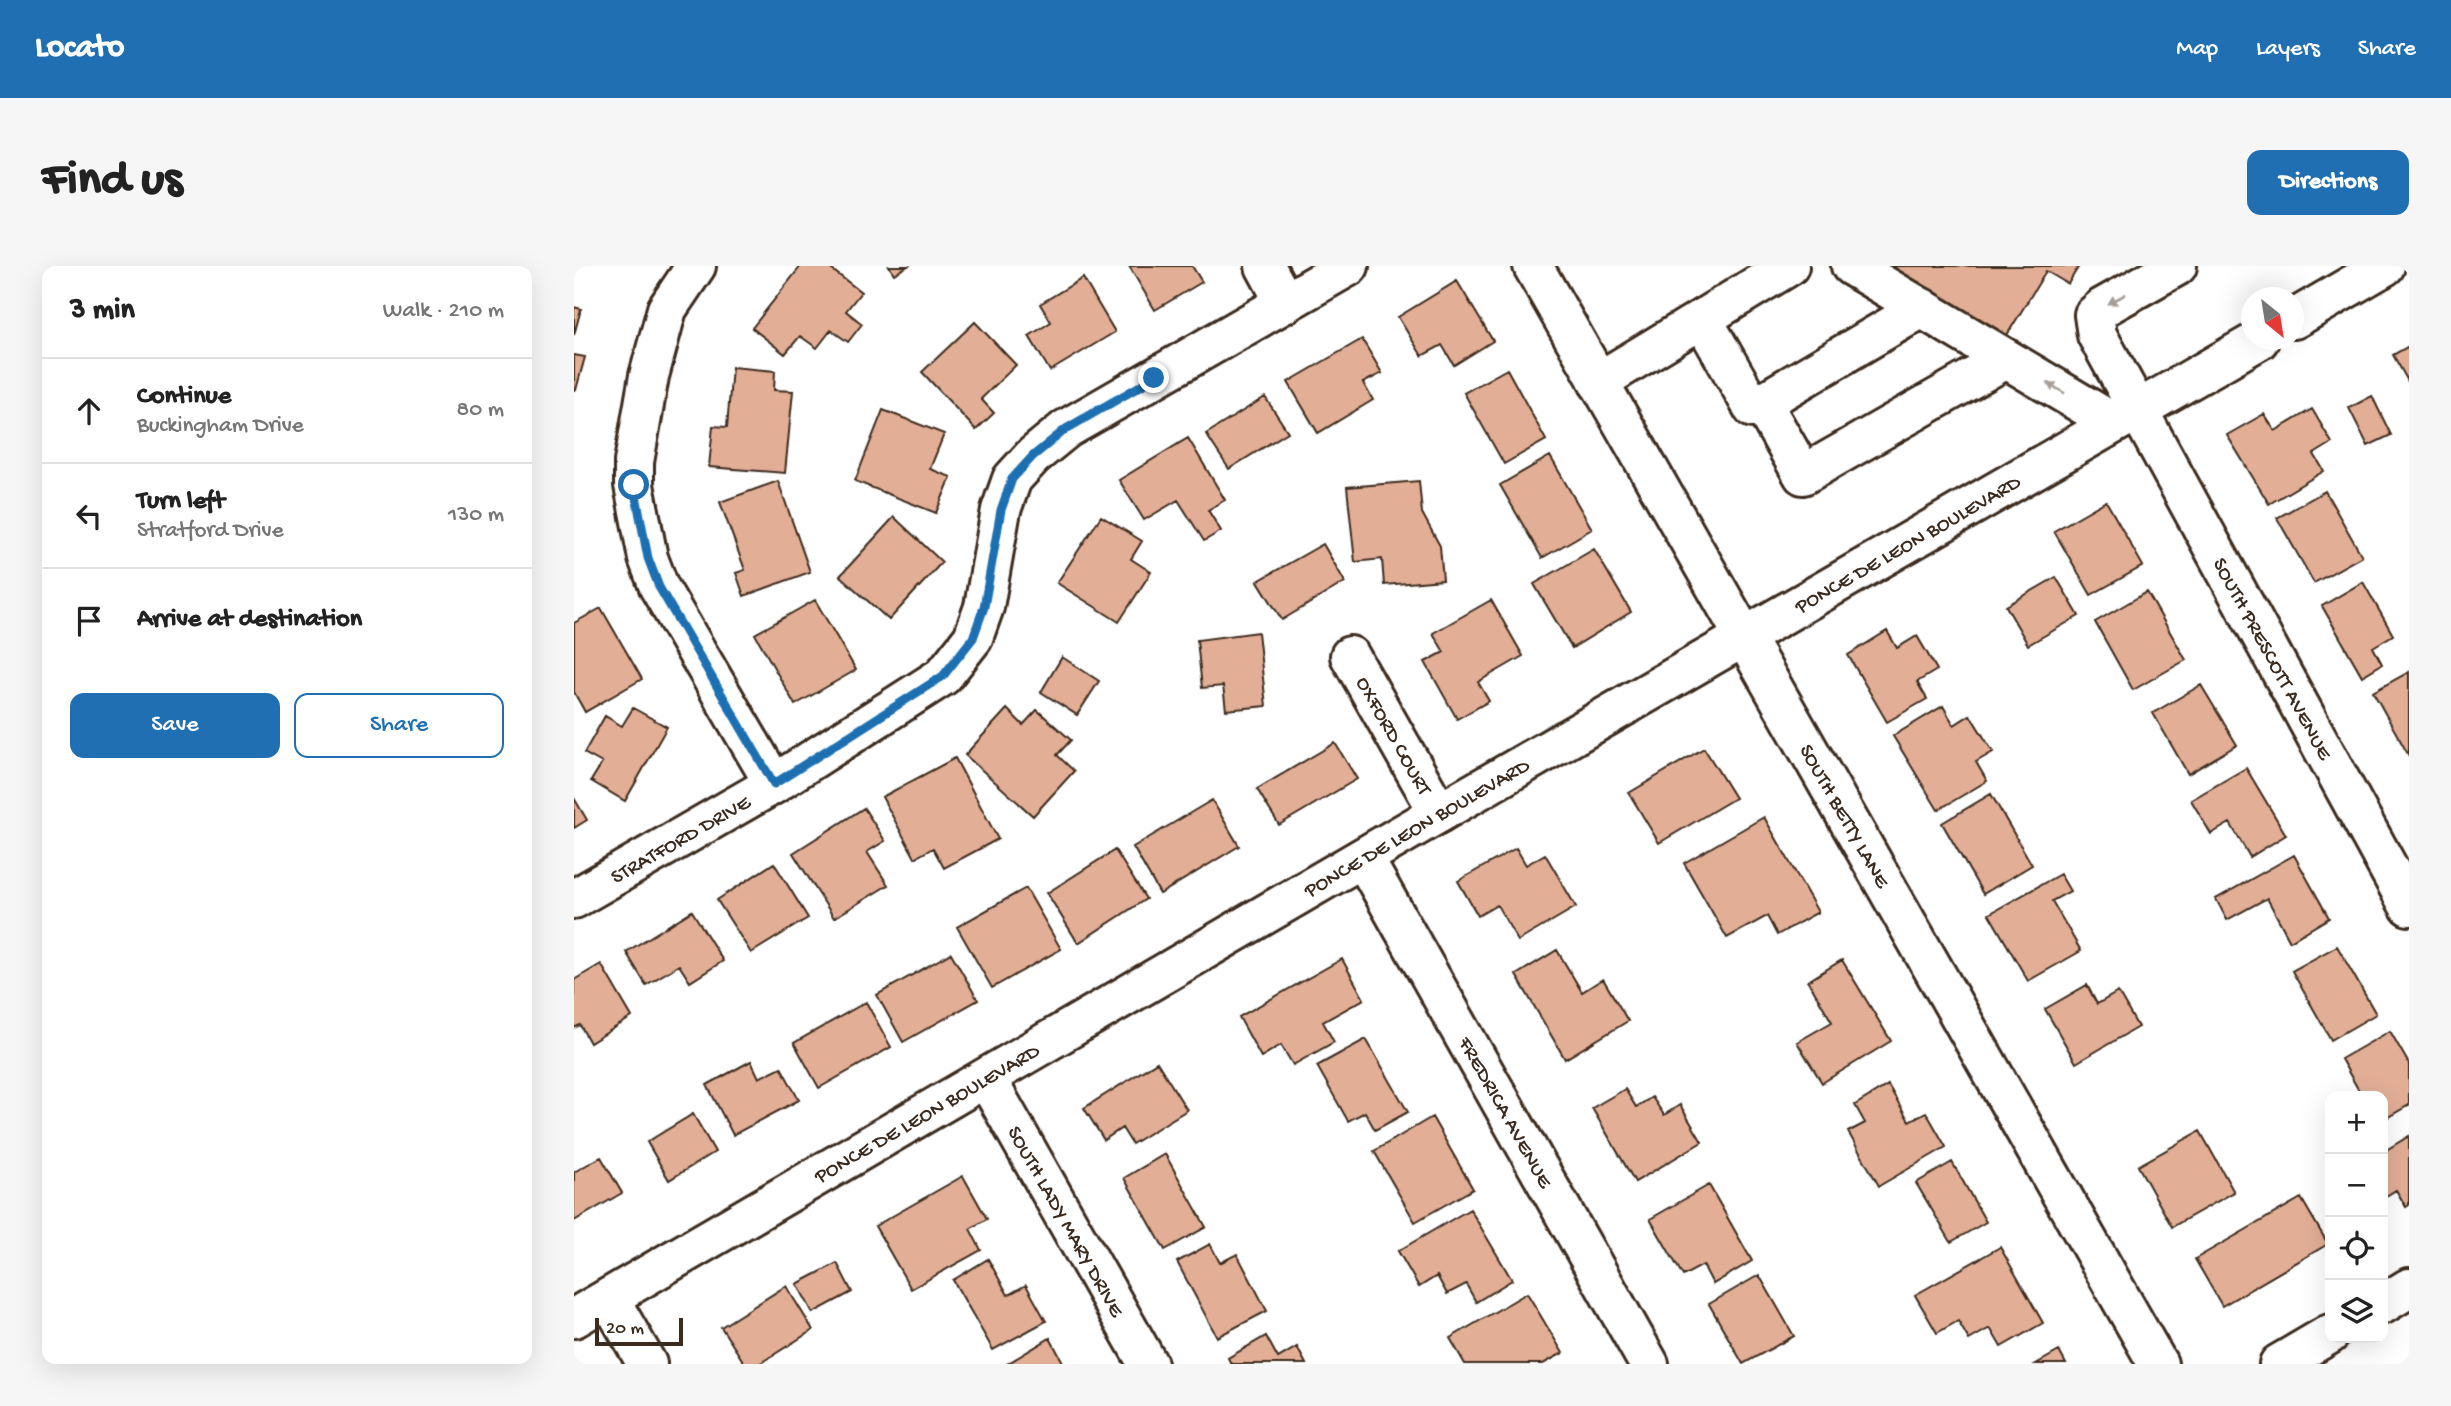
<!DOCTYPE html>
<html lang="en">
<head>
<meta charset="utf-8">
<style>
  :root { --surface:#fff; --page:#f6f6f6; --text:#222; --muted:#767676; --line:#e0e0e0; --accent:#1f6fb2 }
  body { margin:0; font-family:"Gochi Hand",sans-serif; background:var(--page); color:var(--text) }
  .controls { position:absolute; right:21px; bottom:21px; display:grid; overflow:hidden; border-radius:14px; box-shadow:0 7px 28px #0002 }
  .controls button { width:63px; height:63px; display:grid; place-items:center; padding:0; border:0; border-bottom:2px solid var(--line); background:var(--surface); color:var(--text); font:35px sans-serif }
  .compass { position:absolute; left:1667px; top:21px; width:63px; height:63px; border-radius:50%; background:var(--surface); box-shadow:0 7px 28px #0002; rotate:150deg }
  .scale { position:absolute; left:21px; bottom:18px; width:88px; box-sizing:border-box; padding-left:7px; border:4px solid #3b2a1e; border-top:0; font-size:19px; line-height:24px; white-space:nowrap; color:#3b2a1e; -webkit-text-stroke:5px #fff; paint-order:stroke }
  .stop { position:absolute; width:21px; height:21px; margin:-16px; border:5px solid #1f6fb2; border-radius:50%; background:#fff }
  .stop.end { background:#1f6fb2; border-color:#fff; box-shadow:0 2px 7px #0008 }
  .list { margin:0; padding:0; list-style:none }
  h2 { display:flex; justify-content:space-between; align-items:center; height:91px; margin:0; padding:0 28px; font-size:30px }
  h2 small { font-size:23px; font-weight:400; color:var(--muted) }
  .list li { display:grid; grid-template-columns:46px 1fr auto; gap:21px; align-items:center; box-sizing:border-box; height:105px; padding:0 28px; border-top:2px solid var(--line) }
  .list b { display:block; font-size:26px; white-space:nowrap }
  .list p { margin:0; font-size:23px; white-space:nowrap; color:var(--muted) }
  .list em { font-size:23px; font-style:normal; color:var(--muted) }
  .actions { display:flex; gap:14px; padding:21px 28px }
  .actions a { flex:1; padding:16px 0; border:2px solid var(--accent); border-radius:14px; text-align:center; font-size:24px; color:var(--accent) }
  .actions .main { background:var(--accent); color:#fff }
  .icon { flex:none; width:38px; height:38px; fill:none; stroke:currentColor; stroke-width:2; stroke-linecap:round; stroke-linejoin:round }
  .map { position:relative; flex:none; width:1835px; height:1098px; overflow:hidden; border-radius:14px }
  header { display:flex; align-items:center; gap:42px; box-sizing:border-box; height:98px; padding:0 35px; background:var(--accent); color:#fff }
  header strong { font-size:33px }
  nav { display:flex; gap:38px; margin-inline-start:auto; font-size:24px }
  .intro { display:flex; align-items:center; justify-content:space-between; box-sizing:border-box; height:168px; padding:0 42px }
  h1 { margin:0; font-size:49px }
  .button { padding:18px 32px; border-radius:14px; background:var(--accent); color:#fff; font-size:24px; font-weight:700 }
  main { display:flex; gap:42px; padding:0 42px }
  aside { flex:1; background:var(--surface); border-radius:14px; box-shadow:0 7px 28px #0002 }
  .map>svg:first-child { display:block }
  .building { fill:#e2ae96; stroke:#3b2a1e; stroke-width:2 }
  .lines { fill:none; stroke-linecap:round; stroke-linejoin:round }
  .minor-casing { stroke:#3b2a1e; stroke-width:44 }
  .minor { stroke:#fff; stroke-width:38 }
  .oneway { fill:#a79f9a }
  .route { stroke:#1f6fb2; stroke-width:9 }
  .labels { text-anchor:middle; stroke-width:7; stroke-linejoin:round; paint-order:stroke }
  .street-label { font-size:21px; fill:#3b2a1e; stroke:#fff }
</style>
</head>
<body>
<header>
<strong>Locato</strong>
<nav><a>Map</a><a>Layers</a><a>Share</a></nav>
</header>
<div class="intro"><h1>Find us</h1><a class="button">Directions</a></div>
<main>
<aside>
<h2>3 min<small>Walk · 210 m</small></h2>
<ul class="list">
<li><svg class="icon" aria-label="ahead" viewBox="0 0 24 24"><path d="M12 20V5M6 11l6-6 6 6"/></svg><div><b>Continue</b><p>Buckingham Drive</p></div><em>80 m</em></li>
<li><svg class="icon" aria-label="left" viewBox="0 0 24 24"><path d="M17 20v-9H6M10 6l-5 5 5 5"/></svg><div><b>Turn left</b><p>Stratford Drive</p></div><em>130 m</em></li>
<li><svg class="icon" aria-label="arrive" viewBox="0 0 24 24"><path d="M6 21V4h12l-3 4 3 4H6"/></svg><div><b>Arrive at destination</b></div></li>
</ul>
<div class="actions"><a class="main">Save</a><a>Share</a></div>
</aside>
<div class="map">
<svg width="1835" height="1098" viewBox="0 0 1835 1098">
  <rect width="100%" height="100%" fill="#fff"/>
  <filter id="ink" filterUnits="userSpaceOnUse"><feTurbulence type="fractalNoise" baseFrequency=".0143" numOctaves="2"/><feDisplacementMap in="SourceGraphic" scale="14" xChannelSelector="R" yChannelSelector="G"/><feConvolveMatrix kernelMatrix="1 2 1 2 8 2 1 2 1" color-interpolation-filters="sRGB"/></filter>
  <g filter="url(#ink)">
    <path class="building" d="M227 0H253L287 26 272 45 288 58 274 76 257 64 243 82 226 70 211 88 178 62Z
      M315 0H334L320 8Z
      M555 0H618L628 16 581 44Z
      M1304 0H1505L1494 18 1472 5 1430 74Z
      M509 12 541 66 476 105 455 70 477 56 466 38Z
      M883 15 919 75 880 99 868 79 848 90 824 51Z
      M0 41 7 43 0 69Z
      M401 56 442 99 407 133 420 147 402 164 348 106Z
      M788 73 808 107 789 117 799 134 744 167 714 116Z
      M1835 80V117L1819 89Z
      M0 89 11 91 2 124H0Z
      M158 101 201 105 200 124 219 125 211 207 135 201 139 160 153 161Z
      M933 103 972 174 930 198 890 127Z
      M1798 130 1817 169 1794 180 1775 142Z
      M691 131 714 166 655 203 632 168Z
      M1738 143 1758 177 1740 188 1750 205 1695 238 1653 169 1690 148 1701 165Z
      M309 144 370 168 356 203 377 211 362 247 281 215Z
      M614 172 651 234 634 244 647 265 630 275 604 234 570 254 545 214Z
      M976 190 1018 263 968 292 926 219Z
      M204 215 236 306 170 330 162 307 171 304 146 236Z
      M845 215 848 247 866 280 869 314 810 319 808 293 781 296 773 221Z
      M1751 225 1788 290 1740 317 1703 252Z
      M1532 235 1569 300 1517 329 1480 265Z
      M527 250 568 275 557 293 577 306 545 356 483 317Z
      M320 251 368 296 315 354 266 310Z
      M749 278 771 316 708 354 684 315Z
      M1020 283 1057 346 998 382 960 318Z
      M1482 311 1505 350 1454 379 1432 340Z
      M1789 316 1819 369 1799 381 1808 398 1788 410 1748 340Z
      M1573 326 1612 394 1559 424 1521 356Z
      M241 334 282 404 221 439 181 368Z
      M917 334 949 390 904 416 915 435 883 453 851 396 870 386 859 367Z
      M27 342 68 413 11 446 0 426V357Z
      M1313 365 1323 382 1343 370 1363 404 1343 416 1353 433 1313 456 1274 389Z
      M684 366 692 440 652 444 649 420 628 422 623 374Z
      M488 391 525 415 503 449 467 426Z
      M1835 406V490L1799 426Z
      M1627 419 1663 479 1614 508 1579 447Z
      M1369 440 1380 459 1396 449 1419 486 1402 496 1413 515 1364 544 1319 470Z
      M59 442 93 461 51 535 17 515 28 497 10 487 31 450 48 460Z
      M433 443 449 459 463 444 497 474 483 489 500 505 459 550 391 489Z
      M761 477 783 513 705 559 683 523Z
      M1130 482 1161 532 1085 577 1055 527Z
      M381 492 424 573 370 602 359 582 341 592 308 531Z
      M1672 502 1712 569 1676 591 1656 557 1637 568 1617 534Z
      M1417 528 1458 599 1409 628 1368 557Z
      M0 532 13 554 0 562Z
      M638 534 665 580 586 628 559 581Z
      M290 542 311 575 293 586 314 619 260 652 219 587Z
      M1190 551 1244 646 1203 669 1193 650 1153 672 1110 597Z
      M942 582 952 599 971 588 1002 641 944 675 923 639 904 650 884 615Z
      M541 584 572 633 504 677 473 627Z
      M1720 589 1755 652 1716 675 1693 632 1653 654 1642 633Z
      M200 597 234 652 177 687 143 634Z
      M1486 608 1496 625 1478 635 1507 685 1454 715 1415 648Z
      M452 622 487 683 418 722 383 661Z
      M118 645 149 695 116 716 105 699 72 719 52 686Z
      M1763 680 1802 748 1757 774 1718 705Z
      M983 684 1008 726 1029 713 1054 755 991 793 942 709Z
      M377 687 404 734 329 776 303 729Z
      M768 693 790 733 749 756 760 776 719 799 707 779 687 791 665 751Z
      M1268 694 1317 775 1248 817 1223 776 1258 756 1234 715Z
      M27 698 58 751 16 777 6 759 0 762V714Z
      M1513 719 1523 738 1544 726 1564 761 1502 797 1471 743Z
      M292 736 317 781 245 822 220 777Z
      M1816 765 1835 798V839L1809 854V830H1788L1767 793Z
      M792 773 834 846 801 864 791 846 774 855 743 800Z
      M177 795 185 812 207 801 225 834 159 869 133 819Z
      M583 796 613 844 558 878 548 862 530 874 510 842Z
      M1314 819 1335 855 1352 846 1372 881 1305 920 1274 866 1291 857 1281 839Z
      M1051 823 1062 841 1078 831 1090 849 1106 839 1128 876 1061 916 1018 842Z
      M119 848 141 886 95 914 73 876Z
      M858 851 899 923 841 956 800 885Z
      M1626 865 1660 926 1598 961 1564 900Z
      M1835 870V939L1832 941 1822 924 1809 932V886Z
      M591 888 632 961 591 984 550 912Z
      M27 891 48 927 0 955V906Z
      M1378 896 1412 956 1377 976 1342 917Z
      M389 910 413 953 396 963 407 984 337 1023 301 960Z
      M1135 919 1178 995 1139 1018 1129 999 1109 1010 1076 953Z
      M1727 932 1754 978 1648 1040 1621 993Z
      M896 943 938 1014 902 1036 892 1018 873 1028 863 1010 845 1021 824 985Z
      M636 978 646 997 663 988 693 1045 643 1071 603 996Z
      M1426 981 1469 1057 1427 1081 1416 1062 1395 1074 1384 1055 1363 1067 1341 1029Z
      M414 993 434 1029 452 1019 472 1055 419 1084 379 1014Z
      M263 997 278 1026 239 1047 223 1018Z
      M1185 1009 1220 1070 1169 1098 1135 1038Z
      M212 1020 239 1064 185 1098H171L147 1061Z
      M953 1027 989 1087 969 1098H891L876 1072Z
      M692 1070 704 1092 723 1081 732 1098H657L654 1092Z
      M476 1072 490 1098H433Z
      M1485 1085 1492 1098H1462Z"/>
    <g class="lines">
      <defs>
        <g id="minor">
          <path d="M122 0 93 43 75 110 60 196V219L74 292 85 321 200 518"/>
          <path d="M691 0 711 37"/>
          <path id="s1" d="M959 0 1584 1098"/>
          <path d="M1277 0 1540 157"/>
          <path id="s2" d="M1603 0 1528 42 1520 49 1523 69 1835 640"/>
          <path d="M1720 53 1811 0"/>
          <path d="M1129 54 1179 142 1348 42"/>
          <path d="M1024 116 1215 0"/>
          <path d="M1188 137 1229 209 1432 93"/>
          <path id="s3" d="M776 390 865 547"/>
          <path id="s4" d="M790 593 1075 1098"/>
          <path id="s5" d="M0 633 200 518 369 410 399 372 410 341 427 244 438 213 459 190 492 163 775 0"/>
          <path id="s6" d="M412 812 574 1098"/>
          <path d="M35 1032 73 1098"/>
          <path d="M1809 1038 1835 1022"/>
          <path id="s7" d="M0 1052 865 547 1685 74"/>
          <path d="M1705 1098 1756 1068"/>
        </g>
      </defs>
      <use href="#minor" class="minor-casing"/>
      <use href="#minor" class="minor"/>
    </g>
    <defs><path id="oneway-solid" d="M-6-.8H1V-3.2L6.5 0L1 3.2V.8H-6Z" transform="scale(1.75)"/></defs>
    <g class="oneway">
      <use href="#oneway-solid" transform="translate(1543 33) rotate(151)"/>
      <use href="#oneway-solid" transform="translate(1482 122) rotate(-149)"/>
    </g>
  </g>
  <g class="lines" filter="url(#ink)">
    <path class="route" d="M60 219 74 292 85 321 200 518 369 410 399 372 410 341 427 244 438 213 459 190 492 163 580 112"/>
  </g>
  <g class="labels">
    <g class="street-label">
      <text dy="7" stroke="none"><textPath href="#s7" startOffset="1542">PONCE DE LEON BOULEVARD</textPath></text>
      <text dy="7" stroke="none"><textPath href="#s2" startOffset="485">SOUTH PRESCOTT AVENUE</textPath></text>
      <text dy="7" stroke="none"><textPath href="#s3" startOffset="91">OXFORD COURT</textPath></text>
      <text dy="7" stroke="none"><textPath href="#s1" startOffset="632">SOUTH BETTY LANE</textPath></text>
      <text dy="7" stroke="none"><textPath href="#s7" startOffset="975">PONCE DE LEON BOULEVARD</textPath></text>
      <text dy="7" stroke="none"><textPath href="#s5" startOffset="122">STRATFORD DRIVE</textPath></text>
      <text dy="7" stroke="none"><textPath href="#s4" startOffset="290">FREDRICA AVENUE</textPath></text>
      <text dy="7" stroke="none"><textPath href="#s7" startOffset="408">PONCE DE LEON BOULEVARD</textPath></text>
      <text dy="7" stroke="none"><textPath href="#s6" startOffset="164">SOUTH LADY MARY DRIVE</textPath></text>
    </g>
  </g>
</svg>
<div class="controls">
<button>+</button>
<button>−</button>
<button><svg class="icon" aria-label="locate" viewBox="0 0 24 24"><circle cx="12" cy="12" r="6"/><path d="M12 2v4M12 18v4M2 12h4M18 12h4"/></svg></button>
<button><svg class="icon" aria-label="layers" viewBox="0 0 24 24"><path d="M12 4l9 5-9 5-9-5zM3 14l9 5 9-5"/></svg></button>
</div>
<svg class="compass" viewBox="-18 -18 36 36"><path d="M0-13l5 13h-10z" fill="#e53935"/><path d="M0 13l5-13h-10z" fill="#767676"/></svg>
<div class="scale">20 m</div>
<div class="stop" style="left:60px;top:219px"></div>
<div class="stop end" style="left:580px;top:112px"></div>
</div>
</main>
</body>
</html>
